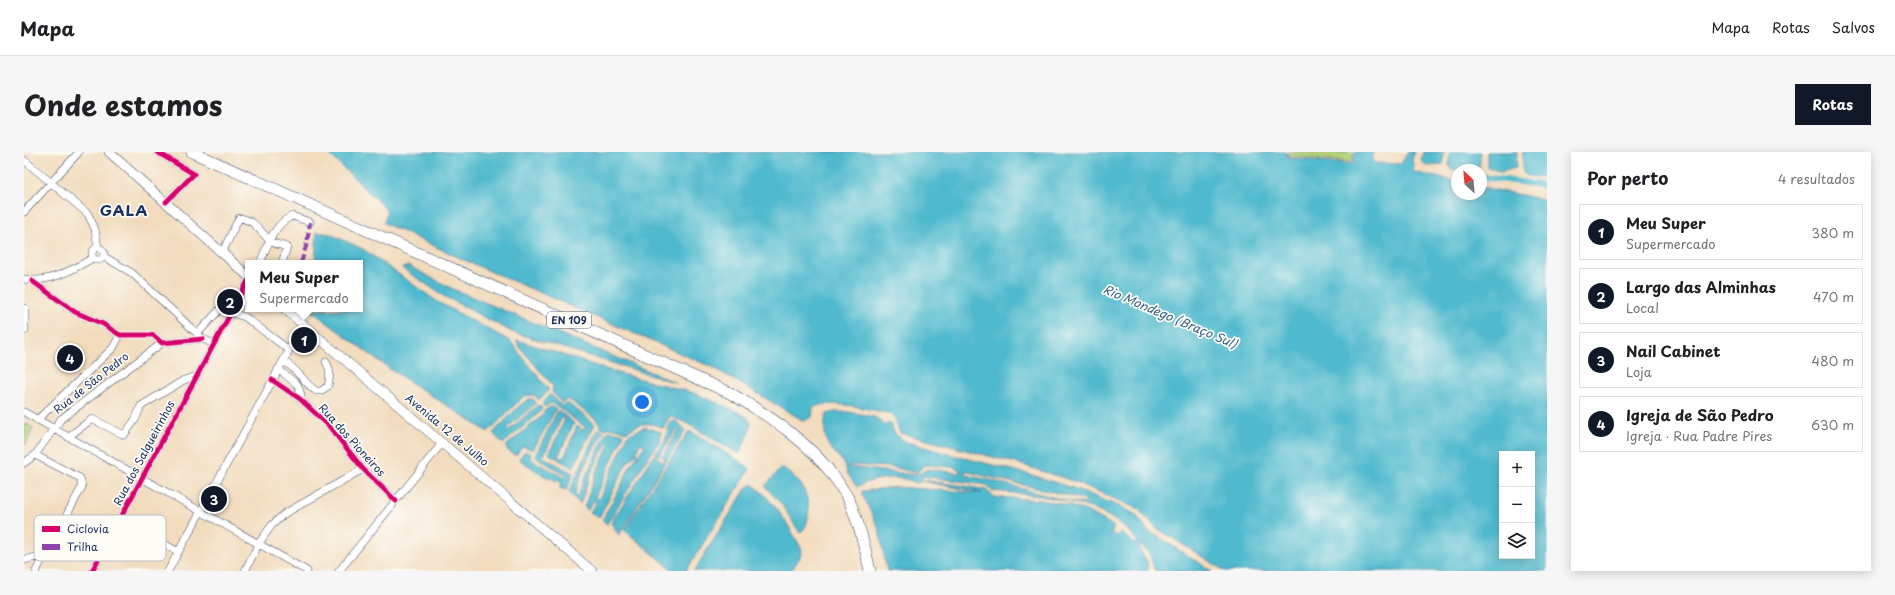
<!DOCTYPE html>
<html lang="pt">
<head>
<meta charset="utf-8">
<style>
  :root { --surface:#fff; --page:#f6f6f6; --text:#202124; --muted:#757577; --line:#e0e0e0; --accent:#111827 }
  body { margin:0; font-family:"Playpen Sans",sans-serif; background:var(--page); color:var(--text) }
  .controls { position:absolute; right:12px; bottom:12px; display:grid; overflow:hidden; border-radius:0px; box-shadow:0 2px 10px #0003 }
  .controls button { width:36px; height:36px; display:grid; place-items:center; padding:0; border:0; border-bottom:1px solid var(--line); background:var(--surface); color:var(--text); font:20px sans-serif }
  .compass { position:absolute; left:1427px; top:12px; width:36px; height:36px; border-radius:50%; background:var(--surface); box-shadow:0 2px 10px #0003; rotate:334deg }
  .you { position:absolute; left:618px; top:250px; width:14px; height:14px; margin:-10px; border:3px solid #fff; border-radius:50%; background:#1a73e8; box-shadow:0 0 0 6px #1a73e833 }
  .badge { display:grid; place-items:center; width:26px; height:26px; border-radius:50%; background:var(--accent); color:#fff; font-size:13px; font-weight:700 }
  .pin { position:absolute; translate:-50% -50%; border:2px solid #fff; box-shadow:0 1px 4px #0006 }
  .popup { position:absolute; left:221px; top:108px; width:118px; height:52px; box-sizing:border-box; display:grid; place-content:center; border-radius:0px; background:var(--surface); filter:drop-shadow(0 1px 3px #0005); font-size:13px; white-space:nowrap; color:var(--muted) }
  .popup b { font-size:15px; color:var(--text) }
  .popup::after { content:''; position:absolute; left:50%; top:100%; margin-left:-8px; border:8px solid transparent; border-top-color:var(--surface) }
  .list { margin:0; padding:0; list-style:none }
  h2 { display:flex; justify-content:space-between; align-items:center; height:52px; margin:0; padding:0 16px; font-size:17px }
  h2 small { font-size:13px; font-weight:400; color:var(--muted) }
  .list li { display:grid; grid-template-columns:26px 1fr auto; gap:12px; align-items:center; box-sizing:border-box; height:56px; margin:0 8px 8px; padding:0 8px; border:1px solid var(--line); border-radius:0px }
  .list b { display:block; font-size:15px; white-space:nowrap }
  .list p { margin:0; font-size:13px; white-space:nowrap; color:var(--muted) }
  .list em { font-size:13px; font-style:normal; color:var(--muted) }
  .icon { flex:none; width:22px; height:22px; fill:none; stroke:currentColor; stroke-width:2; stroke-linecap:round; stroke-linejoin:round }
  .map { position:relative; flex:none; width:1523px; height:419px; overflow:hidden; border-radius:0px }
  header { display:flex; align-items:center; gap:24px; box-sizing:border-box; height:56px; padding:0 20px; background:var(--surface); border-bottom:1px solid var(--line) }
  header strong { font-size:19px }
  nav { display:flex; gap:22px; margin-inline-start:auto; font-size:14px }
  .intro { display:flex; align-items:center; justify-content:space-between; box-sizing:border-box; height:96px; padding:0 24px }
  h1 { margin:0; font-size:28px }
  .button { padding:10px 18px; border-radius:0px; background:var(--accent); color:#fff; font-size:14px; font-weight:700 }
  main { display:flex; gap:24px; padding:0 24px }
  aside { flex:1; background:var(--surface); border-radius:0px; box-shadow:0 2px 10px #0003 }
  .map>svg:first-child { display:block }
  .green { fill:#b3d279; stroke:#67806c }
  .water { fill:#50b9cd; stroke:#367496; fill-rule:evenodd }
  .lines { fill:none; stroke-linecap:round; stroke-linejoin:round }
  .canal { stroke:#50b9cd; stroke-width:6 }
  .street-casing { stroke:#3b496c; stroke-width:8 }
  .secondary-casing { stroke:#3b496c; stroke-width:10 }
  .primary-casing { stroke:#3b496c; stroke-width:12 }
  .street { stroke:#fff; stroke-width:7 }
  .secondary { stroke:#fff; stroke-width:9 }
  .primary { stroke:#fff; stroke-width:11 }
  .quiet { stroke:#8e44ad; stroke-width:4; stroke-dasharray:8 4; stroke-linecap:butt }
  .cycleway-casing { stroke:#fdfcf7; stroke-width:8 }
  .cycleway { stroke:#d6006c; stroke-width:5 }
  .labels { text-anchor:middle; stroke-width:3.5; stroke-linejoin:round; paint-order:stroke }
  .shield { fill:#fdfcf7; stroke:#5f6c8c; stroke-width:1 }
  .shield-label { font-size:10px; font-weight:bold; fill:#1b2f5e }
  .street-label { font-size:11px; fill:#1b2f5e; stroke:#fdfcf7 }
  .water-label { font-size:12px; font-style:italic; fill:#2e5f85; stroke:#fdfcf7 }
  .district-label { font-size:15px; font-weight:bold; letter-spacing:1px; fill:#1b2f5e; stroke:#fdfcf7 }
  .key { fill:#fdfcf7; stroke:#b9bec9; stroke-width:1 }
  .key-label { font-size:11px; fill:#1b2f5e }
</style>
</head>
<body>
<header>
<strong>Mapa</strong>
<nav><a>Mapa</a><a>Rotas</a><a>Salvos</a></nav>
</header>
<div class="intro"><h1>Onde estamos</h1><a class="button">Rotas</a></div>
<main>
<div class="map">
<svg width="1523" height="419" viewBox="0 0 1523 419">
  <rect width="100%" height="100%" fill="#fdfcf7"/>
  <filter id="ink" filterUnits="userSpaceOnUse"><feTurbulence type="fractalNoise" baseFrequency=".025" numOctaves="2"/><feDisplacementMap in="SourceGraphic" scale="8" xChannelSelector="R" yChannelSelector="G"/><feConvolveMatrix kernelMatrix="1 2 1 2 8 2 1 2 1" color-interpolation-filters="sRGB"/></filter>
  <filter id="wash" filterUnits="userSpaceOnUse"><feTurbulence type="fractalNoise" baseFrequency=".012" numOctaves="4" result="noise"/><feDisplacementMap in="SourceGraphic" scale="16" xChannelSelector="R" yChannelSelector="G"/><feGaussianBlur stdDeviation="0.9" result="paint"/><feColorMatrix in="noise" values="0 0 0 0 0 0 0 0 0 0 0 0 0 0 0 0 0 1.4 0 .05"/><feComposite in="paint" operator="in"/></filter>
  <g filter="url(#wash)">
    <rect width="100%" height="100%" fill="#f2dcbd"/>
    <path class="green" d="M1263 0H1330L1327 10 1264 4Z
      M0 271 9 276 2 293 0 292Z"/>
    <path class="water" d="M303 0H1234L1237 2 1239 0H1261L1264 6 1328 12 1332 0H1349L1348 5 1351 11 1377 12 1384 0H1390L1388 8 1390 20 1433 30V42H1457V35L1523 48V419H1201L1131 375 1114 357 1052 330 992 311 876 281 870 265 864 261C847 258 803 246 789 256L788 265 780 269 690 216 438 107 360 71 363 60 359 54ZM1478 302H1508V404H1478Z
      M1400 0H1420L1419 13 1402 14 1397 9Z
      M1426 0H1457L1455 18H1427L1425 12Z
      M1463 0H1493L1492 16 1477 20 1463 15Z
      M1499 0H1523V23L1512 26 1500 22 1498 16Z
      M293 80 306 82 339 97 414 150 486 189 525 238 515 248 510 243 500 244 464 280 366 217 286 158 336 157V111H291Z
      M385 114 429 137 653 231 488 180 418 143 378 116Z
      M493 188 597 222 670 241 714 260 723 265 727 271 725 282 715 302 662 271 646 264 639 276C624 269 615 271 603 280L590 276 577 277 573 268 544 247 538 251 528 240 529 234 494 193Z
      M526 242 538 254 544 251 571 272 549 316 525 302 541 267 538 265 519 305 549 321 543 338 536 336 537 330 520 324 495 307 501 299 507 302 506 307 541 326 543 324 511 304 534 258 550 271 534 305 540 306 553 274 559 278 562 276 530 252 527 251 521 255 518 251Z
      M505 247H509L512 251 483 276 485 278 514 253 518 256 516 260 479 292 469 281 495 254Z
      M528 254 532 257 509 298 499 294 492 303 484 299 482 294 520 262V259Z
      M811 260H826L851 265 860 273 866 271 871 282 880 289 913 299 1008 323 1055 338 1099 356 1112 363 1123 378 1188 419H1131L1126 403 1117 393 1115 397 1123 409 1124 419H863L855 377 838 342V339L872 335 958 341 898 329 892 331C875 322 849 326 833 335L823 321 821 312 804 293 801 283V268L803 262ZM825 313 867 315 893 321 900 313 928 315 936 318 935 321 903 317 893 323 825 315ZM940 319 1050 345 1062 348V352C1034 348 1005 338 977 331 965 327 953 326 941 323ZM898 324 963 333 969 339C1017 344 1083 347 1114 390L1111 392 1096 380 1093 384 1087 382 1090 375 1081 369 1062 359 1044 353 1016 348 970 345 962 338 948 335 898 328Z
      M648 269H652L662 278 642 309 638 305 655 278 653 277 635 304 630 301C641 295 643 282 645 271Z
      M621 275 637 280 636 289 626 302 583 372 578 368 597 334 606 314 621 293 616 291 612 303 603 311 575 366 566 360 573 349H569L564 358 560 355 573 318 586 292 583 291 567 321 556 352 545 340 573 278 580 280C567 299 558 319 551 341L554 344 564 319 583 280 588 279 600 282 571 345 575 347 604 283Z
      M665 279 717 310 726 317 662 419H650L600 378Z
      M630 303 641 311 595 383 587 371Z
      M758 315C765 320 773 327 778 334 786 347 788 372 776 381L758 353 741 334Z
      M728 332C750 348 766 375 778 398L776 405 767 419H670L723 335Z"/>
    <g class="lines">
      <path class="canal" d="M1460 25 1523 34"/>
    </g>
  </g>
  <g filter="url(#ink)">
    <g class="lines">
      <defs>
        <path id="street" d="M133 0 170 22 142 50
          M0 8 64 62 71 77 74 96
          M0 60 55 0
          M68 102a6 6 0 1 1 12 0a6 6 0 1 1-12 0Z
          M198 101 215 66C231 68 234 77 245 88 248 92 257 93 263 95L258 111
          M79 104 108 121 179 187 190 192
          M236 111C244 93 249 73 268 64L286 70
          M0 127C24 132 50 117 69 106
          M8 129 51 160 79 172 96 183H129L138 191 179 187
          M207 161 221 165 265 198
          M174 181 197 156 214 148
          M259 209C273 216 279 230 292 239H297L304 234C306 225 307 218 302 210
          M254 217 274 233 277 243 275 246
          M248 228 276 247 304 273 339 317 372 349
          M0 260 283 419
          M13 268 89 196 96 183
          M44 285 68 267 100 283 111 268 117 254 160 228 173 224
          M11 303 56 326 58 335 12 419
          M0 311 11 303 37 267 138 191
          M96 366 154 400
          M0 408 21 403
          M68 419 224 129
          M144 419 279 173
          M221 419 235 391 248 373 260 362 339 317
          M315 419 419 290"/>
        <path id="secondary" d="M85 0 224 124
          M0 157V178
          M261 157 568 419"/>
        <path id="primary" d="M168 0 706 241C747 265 786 290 814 330 817 336 822 342 825 348 835 371 841 394 846 419"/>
      </defs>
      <use href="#street" class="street-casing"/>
      <use href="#secondary" class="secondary-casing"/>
      <use href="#primary" class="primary-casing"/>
      <use href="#street" class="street"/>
      <use href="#secondary" class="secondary"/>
      <use href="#primary" class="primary"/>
      <path class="quiet" d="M277 111 283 91 286 70"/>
      <defs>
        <path id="cycleway" d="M133 0 170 22 142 50
          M8 129 51 160 79 172 96 183H129L138 191 179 187
          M248 228 276 247 304 273 339 317 372 349
          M68 419 224 129"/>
      </defs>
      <use href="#cycleway" class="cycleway-casing"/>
      <use href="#cycleway" class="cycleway"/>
    </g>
  </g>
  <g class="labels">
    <rect class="shield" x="523" y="160" width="44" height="16" rx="3"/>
    <g class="shield-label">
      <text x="545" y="172">EN 109</text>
    </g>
    <g class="street-label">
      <text transform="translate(67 231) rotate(-38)" y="4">Rua de São Pedro</text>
      <text transform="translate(423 278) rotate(40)" y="4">Avenida 12 de Julho</text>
      <text transform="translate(328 288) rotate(48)" y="4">Rua dos Pioneiros</text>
      <text transform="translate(120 301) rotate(-62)" y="4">Rua dos Salgueirinhos</text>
    </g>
    <g class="water-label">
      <text transform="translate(1146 165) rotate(23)" y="4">Rio Mondego (Braço Sul)</text>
    </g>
    <g class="district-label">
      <text x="100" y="64">GALA</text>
    </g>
  </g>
  <rect x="10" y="363" width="132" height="46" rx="6" class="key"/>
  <rect x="18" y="374" width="18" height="6" fill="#d6006c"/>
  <rect x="18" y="392" width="18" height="6" fill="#8e44ad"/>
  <g class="key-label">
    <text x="43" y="381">Ciclovia</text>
    <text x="43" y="399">Trilha</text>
  </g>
</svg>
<div class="controls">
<button>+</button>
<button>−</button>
<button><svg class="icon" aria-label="layers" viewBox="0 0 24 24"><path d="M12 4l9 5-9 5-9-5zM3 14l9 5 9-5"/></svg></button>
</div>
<svg class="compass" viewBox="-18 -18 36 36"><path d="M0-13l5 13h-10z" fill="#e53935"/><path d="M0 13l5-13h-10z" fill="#757577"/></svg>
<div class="you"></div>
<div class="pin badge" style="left:280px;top:188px">1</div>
<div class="popup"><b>Meu Super</b>Supermercado</div>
<div class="pin badge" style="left:206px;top:150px">2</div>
<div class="pin badge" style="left:190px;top:347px">3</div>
<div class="pin badge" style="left:46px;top:206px">4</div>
</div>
<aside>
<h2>Por perto<small>4 resultados</small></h2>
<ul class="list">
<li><span class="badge">1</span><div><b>Meu Super</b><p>Supermercado</p></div><em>380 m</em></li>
<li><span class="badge">2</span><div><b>Largo das Alminhas</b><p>Local</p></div><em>470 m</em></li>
<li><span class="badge">3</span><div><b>Nail Cabinet</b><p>Loja</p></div><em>480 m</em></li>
<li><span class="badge">4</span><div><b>Igreja de São Pedro</b><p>Igreja · Rua Padre Pires</p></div><em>630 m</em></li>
</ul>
</aside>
</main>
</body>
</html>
